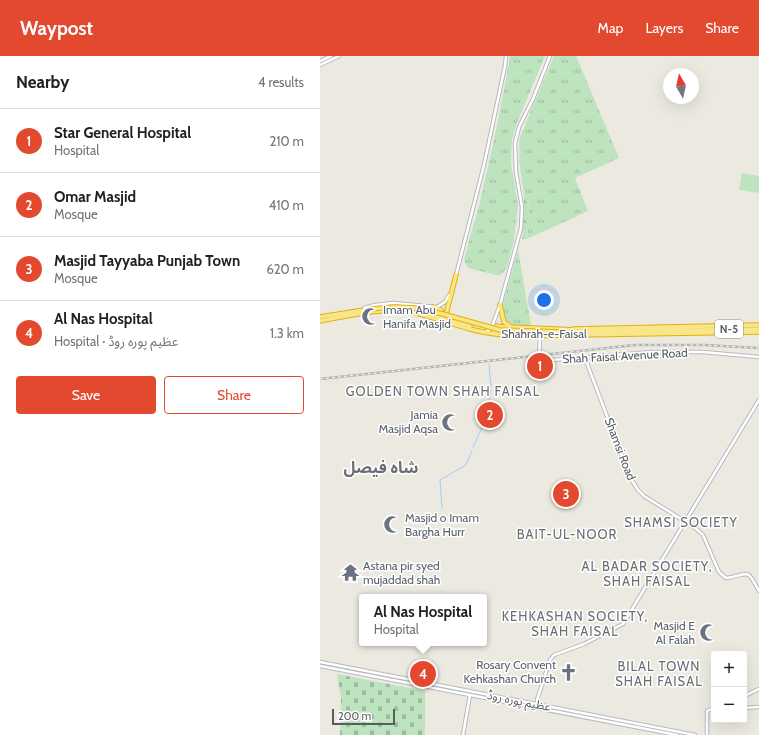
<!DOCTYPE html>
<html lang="en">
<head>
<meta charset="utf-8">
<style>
  :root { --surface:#fff; --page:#f2f2f2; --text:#202124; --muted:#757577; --line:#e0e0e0; --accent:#e3492f }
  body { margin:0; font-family:Cabin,"Noto Sans Arabic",sans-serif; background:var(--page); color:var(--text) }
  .controls { position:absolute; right:12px; bottom:12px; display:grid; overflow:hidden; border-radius:4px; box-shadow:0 4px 16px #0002 }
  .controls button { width:36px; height:36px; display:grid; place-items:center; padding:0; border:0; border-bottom:1px solid var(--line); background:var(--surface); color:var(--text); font:20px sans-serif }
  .compass { position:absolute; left:343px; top:12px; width:36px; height:36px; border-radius:50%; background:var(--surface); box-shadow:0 4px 16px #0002; rotate:351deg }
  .scale { position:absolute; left:12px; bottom:10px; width:63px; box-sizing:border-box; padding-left:4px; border:2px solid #595c61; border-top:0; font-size:11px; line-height:14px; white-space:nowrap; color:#595c61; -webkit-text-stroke:3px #fff; paint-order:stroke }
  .you { position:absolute; left:224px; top:244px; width:14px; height:14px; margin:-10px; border:3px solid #fff; border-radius:50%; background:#1a73e8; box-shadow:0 0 0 6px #1a73e833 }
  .badge { display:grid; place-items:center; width:26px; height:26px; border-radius:50%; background:var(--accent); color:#fff; font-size:13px; font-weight:700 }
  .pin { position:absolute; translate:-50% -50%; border:2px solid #fff; box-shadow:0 1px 4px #0006 }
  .popup { position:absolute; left:39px; top:538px; width:128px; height:52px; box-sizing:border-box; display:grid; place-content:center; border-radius:4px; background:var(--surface); filter:drop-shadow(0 1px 3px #0005); font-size:13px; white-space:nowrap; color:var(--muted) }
  .popup b { font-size:15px; color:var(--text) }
  .popup::after { content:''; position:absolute; left:50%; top:100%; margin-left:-8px; border:8px solid transparent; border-top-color:var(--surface) }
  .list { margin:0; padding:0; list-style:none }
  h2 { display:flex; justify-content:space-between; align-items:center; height:52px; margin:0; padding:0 16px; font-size:17px }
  h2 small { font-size:13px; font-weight:400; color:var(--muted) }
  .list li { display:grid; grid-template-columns:26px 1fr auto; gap:12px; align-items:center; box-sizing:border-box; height:64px; padding:0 16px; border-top:1px solid var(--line) }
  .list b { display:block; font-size:15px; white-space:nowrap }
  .list p { margin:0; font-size:13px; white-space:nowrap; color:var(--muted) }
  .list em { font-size:13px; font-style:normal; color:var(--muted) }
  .actions { display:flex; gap:8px; padding:12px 16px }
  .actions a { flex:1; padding:9px 0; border:1px solid var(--accent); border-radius:4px; text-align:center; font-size:14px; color:var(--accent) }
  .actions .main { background:var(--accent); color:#fff }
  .map { position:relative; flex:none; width:439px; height:679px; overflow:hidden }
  header { display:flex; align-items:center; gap:24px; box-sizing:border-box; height:56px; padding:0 20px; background:var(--accent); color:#fff }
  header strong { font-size:19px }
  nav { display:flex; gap:22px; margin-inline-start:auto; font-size:14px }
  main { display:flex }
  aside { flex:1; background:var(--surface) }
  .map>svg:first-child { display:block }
  .grass { fill:url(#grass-tufts) }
  .forest { fill:url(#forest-firs) }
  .cemetery { fill:url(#cemetery-stones) }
  .park { fill:#bde3bf }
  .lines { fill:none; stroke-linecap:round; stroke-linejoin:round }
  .stream { stroke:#a0cefc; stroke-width:1 }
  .secondary-casing { stroke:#b6b9bf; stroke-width:4.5 }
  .highway-casing { stroke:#e5af07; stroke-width:5.5 }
  .secondary { stroke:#fff; stroke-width:2.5 }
  .highway { stroke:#f9e58a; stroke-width:3.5 }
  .rail-casing { stroke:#b3b4b4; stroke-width:2.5 }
  .rail { stroke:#fff; stroke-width:1; stroke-dasharray:3; stroke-linecap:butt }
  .highway-bridge-casing { stroke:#e5af07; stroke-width:5.5; stroke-linecap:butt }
  .highway-bridge { stroke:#f9e58a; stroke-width:3.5 }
  .labels { text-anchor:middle; stroke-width:3; stroke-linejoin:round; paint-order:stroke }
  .shield { fill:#fff; stroke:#8b8d90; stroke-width:1 }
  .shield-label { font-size:11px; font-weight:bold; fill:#595c61 }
  .worship-label { font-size:12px; fill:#5b616d; stroke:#fff; text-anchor:start }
  .street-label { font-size:12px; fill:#595c61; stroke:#fff }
  .neighbourhood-label { font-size:13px; letter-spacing:1px; fill:#6a6e73; stroke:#fff }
  .district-label { font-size:16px; font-weight:bold; fill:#6a6e73; stroke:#fff }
</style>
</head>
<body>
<header>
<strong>Waypost</strong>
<nav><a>Map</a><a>Layers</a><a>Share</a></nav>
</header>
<main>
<aside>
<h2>Nearby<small>4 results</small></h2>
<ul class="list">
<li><span class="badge">1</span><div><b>Star General Hospital</b><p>Hospital</p></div><em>210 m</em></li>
<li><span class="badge">2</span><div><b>Omar Masjid</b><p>Mosque</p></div><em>410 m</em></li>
<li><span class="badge">3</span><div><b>Masjid Tayyaba Punjab Town</b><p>Mosque</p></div><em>620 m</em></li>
<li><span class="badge">4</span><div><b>Al Nas Hospital</b><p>Hospital · عظیم پورہ روڈ</p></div><em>1.3 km</em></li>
</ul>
<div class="actions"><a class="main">Save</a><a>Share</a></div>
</aside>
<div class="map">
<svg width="439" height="679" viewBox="0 0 439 679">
  <defs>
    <pattern id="grass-tufts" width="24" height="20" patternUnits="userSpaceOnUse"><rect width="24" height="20" fill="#bde3bf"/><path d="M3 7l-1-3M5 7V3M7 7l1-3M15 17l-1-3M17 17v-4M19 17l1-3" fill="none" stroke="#9dbb9f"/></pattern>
    <pattern id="forest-firs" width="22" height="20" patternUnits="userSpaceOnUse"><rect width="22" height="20" fill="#bde3bf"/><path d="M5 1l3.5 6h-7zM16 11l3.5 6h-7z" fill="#9dbb9f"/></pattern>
    <pattern id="cemetery-stones" width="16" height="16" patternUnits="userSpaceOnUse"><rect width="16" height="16" fill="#bde3bf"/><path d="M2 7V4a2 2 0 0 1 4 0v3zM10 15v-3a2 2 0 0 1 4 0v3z" fill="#9dbb9f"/></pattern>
  </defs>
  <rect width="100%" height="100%" fill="#eceae0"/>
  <path class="grass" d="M190 0H225L196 69 192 84 191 107 198 149 194 184 187 212 180 220 148 212 144 205C148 185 155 166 160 146 171 98 182 49 190 0Z
    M234 0H256L299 102 255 122 268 155 207 183 209 164 208 137H204C200 118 198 101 200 81Z
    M198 194 211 269V271L189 269 186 267 183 262 182 251Z"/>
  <path class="forest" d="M204 137H208L209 164 207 183H202L204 160Z"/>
  <path class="cemetery" d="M17 618 105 635V679H20L21 641Z"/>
  <path class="park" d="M422 117 439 120V137L419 134Z"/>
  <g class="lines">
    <path class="stream" d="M169 308 171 331
      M167 357 171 334
      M153 391 161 374 165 362
      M122 452 120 424 146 409 152 395"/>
    <defs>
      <path id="secondary" d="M0 5 11 0
        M0 9 19 0
        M136 219 164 109 185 10 186 0
        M44 252 55 249 73 247 117 251 125 246 129 239
        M165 276 171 273 180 249 201 172 202 151 196 116 195 87 199 71 213 43 230 0
        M220 280 219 305 333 296H383L439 301
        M265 302 310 421 318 434 324 440 374 471 383 479 399 516 406 522C429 519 426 510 439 535
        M0 606 375 679
        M0 610 357 679
        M424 640 439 633
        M217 649V644L230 604 234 599 264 588 303 568 439 344
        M424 652 439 651
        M143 679 150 639
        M387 679V655L394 652"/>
      <path id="highway" d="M136 219 126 258 129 263 137 266
        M180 249 184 266 191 271 256 274
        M105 257 121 260V254L113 251
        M119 260 129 263
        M0 261 50 253
        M0 265C29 260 61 251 91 256 111 260 131 268 150 273 165 277 180 279 196 280L439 276
        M136 266 150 270
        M253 273 439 269
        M242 276 439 273
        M177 277 174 275V272L176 270 190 272"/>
    </defs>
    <use href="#secondary" class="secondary-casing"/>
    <use href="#highway" class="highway-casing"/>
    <use href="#secondary" class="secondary"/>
    <use href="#highway" class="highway"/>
    <defs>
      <path id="rail" d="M0 323 315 289H385L439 292"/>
    </defs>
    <use href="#rail" class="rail-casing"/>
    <use href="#rail" class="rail"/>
    <defs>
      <path id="highway-bridge" d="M50 253 76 251 95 252 123 258 180 274 242 276"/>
    </defs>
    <use href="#highway-bridge" class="highway-bridge-casing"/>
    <use href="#highway-bridge" class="highway-bridge"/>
  </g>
  <defs>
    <symbol id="mosque-bare" viewBox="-9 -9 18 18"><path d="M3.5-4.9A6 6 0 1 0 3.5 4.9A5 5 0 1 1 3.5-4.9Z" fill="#6b7280" stroke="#fff" stroke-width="2.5" paint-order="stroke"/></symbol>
    <symbol id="temple-bare" viewBox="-9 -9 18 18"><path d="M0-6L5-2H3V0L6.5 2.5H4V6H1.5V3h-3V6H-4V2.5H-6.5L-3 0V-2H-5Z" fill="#6b7280" stroke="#fff" stroke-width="2.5" paint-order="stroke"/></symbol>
    <symbol id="church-bare" viewBox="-9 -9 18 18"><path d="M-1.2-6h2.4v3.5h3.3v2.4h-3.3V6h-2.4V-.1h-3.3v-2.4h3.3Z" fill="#6b7280" stroke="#fff" stroke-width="2.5" paint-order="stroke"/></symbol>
  </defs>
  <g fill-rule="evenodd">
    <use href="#mosque-bare" x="38" y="248" width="25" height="25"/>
    <use href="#mosque-bare" x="118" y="354" width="25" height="25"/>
    <use href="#mosque-bare" x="60" y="456" width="25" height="25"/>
    <use href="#temple-bare" x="18" y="504" width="25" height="25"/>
    <use href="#mosque-bare" x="376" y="564" width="25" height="25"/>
    <use href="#church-bare" x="236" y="604" width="25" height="25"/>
  </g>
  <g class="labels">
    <rect class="shield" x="395" y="264" width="28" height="18" rx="3"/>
    <g class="shield-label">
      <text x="409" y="277">N-5</text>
    </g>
    <g class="worship-label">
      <text x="63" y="258">Imam Abu<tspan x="63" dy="14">Hanifa Masjid</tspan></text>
      <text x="118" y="363" text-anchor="end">Jamia<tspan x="118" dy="14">Masjid Aqsa</tspan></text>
      <text x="85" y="466">Masjid o Imam<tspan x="85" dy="14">Bargha Hurr</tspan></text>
      <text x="43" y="514">Astana pir syed<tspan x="43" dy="14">mujaddad shah</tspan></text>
      <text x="375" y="574" text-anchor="end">Masjid E<tspan x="375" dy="14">Al Falah</tspan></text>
      <text x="236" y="613" text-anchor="end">Rosary Convent<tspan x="236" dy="14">Kehkashan Church</tspan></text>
    </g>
    <g class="street-label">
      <text x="224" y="282">Shahrah-e-Faisal</text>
      <text transform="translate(305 300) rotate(-3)" y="4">Shah Faisal Avenue Road</text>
      <text transform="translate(300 393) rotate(69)" y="4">Shamsi Road</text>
      <text transform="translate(199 645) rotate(11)" y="4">عظیم پورہ روڈ</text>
    </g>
    <g class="neighbourhood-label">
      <text x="123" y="340">GOLDEN TOWN SHAH FAISAL</text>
      <text x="361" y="471">SHAMSI SOCIETY</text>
      <text x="247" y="483">BAIT-UL-NOOR</text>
      <text x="327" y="515">AL BADAR SOCIETY,<tspan x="327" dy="15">SHAH FAISAL</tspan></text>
      <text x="255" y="565">KEHKASHAN SOCIETY,<tspan x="255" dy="15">SHAH FAISAL</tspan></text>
      <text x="339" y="615">BILAL TOWN<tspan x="339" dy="15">SHAH FAISAL</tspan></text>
    </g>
    <g class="district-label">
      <text x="61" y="417">شاہ فیصل</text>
    </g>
  </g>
</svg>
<div class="controls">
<button>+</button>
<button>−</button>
</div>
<svg class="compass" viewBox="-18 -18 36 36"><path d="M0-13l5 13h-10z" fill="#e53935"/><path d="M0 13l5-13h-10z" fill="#757577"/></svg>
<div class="scale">200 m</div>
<div class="you"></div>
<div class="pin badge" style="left:220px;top:310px">1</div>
<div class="pin badge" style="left:170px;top:359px">2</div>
<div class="pin badge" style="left:246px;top:438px">3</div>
<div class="pin badge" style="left:103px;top:618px">4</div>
<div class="popup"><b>Al Nas Hospital</b>Hospital</div>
</div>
</main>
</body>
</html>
